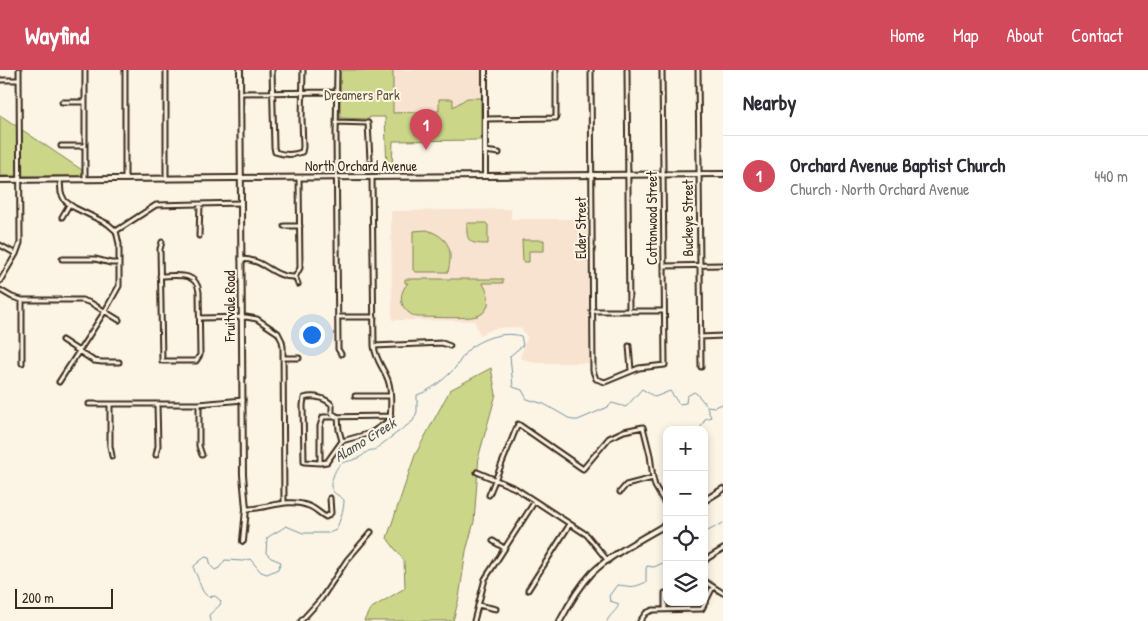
<!DOCTYPE html>
<html lang="en">
<head>
<meta charset="utf-8">
<style>
  :root { --surface:#fff; --page:#f2f2f3; --text:#2b2b33; --muted:#7c7c81; --line:#e1e1e2; --accent:#d1495b }
  body { margin:0; font-family:"Patrick Hand",sans-serif; background:var(--page); color:var(--text) }
  .controls { position:absolute; right:15px; bottom:15px; display:grid; overflow:hidden; border-radius:10px; box-shadow:0 2px 8px #0003 }
  .controls button { width:45px; height:45px; display:grid; place-items:center; padding:0; border:0; border-bottom:1px solid var(--line); background:var(--surface); color:var(--text); font:25px sans-serif }
  .scale { position:absolute; left:15px; bottom:12px; width:98px; box-sizing:border-box; padding-left:5px; border:2px solid #3b2a1e; border-top:0; font-size:14px; line-height:18px; white-space:nowrap; color:#3b2a1e; -webkit-text-stroke:4px #fcf5e5; paint-order:stroke }
  .you { position:absolute; left:311px; top:264px; width:18px; height:18px; margin:-12px; border:4px solid #fff; border-radius:50%; background:#1a73e8; box-shadow:0 0 0 8px #1a73e833 }
  .badge { display:grid; place-items:center; width:32px; height:32px; border-radius:50%; background:var(--accent); color:#fff; font-size:16px; font-weight:700 }
  .pin { position:absolute; translate:-50% -41px; filter:drop-shadow(0 1px 2px #0008) }
  .pin::after { content:''; position:absolute; top:26px; width:18px; height:15px; background:inherit; clip-path:polygon(0 0,100% 0,50% 100%) }
  .list { margin:0; padding:0; list-style:none }
  h2 { display:flex; justify-content:space-between; align-items:center; height:65px; margin:0; padding:0 20px; font-size:21px }
  h2 small { font-size:16px; font-weight:400; color:var(--muted) }
  .list li { display:grid; grid-template-columns:32px 1fr auto; gap:15px; align-items:center; box-sizing:border-box; height:80px; padding:0 20px; border-top:1px solid var(--line) }
  .list b { display:block; font-size:19px; white-space:nowrap }
  .list p { margin:0; font-size:16px; white-space:nowrap; color:var(--muted) }
  .list em { font-size:16px; font-style:normal; color:var(--muted) }
  .icon { flex:none; width:28px; height:28px; fill:none; stroke:currentColor; stroke-width:2; stroke-linecap:round; stroke-linejoin:round }
  .map { position:relative; flex:none; width:723px; height:551px; overflow:hidden }
  header { display:flex; align-items:center; gap:30px; box-sizing:border-box; height:70px; padding:0 25px; background:var(--accent); color:#fff }
  header strong { font-size:24px }
  nav { display:flex; gap:28px; margin-inline-start:auto; font-size:18px }
  main { display:flex }
  aside { flex:1; background:var(--surface) }
  .map>svg:first-child { display:block }
  .built { fill:#f8e3d1 }
  .green { fill:#cbd689; stroke:#838054 }
  .lines { fill:none; stroke-linecap:round; stroke-linejoin:round }
  .stream { stroke:#7392a1; stroke-width:1 }
  .minor-casing { stroke:#3b2a1e; stroke-width:7 }
  .tertiary-casing { stroke:#3b2a1e; stroke-width:8 }
  .minor { stroke:#fcf5e5; stroke-width:3 }
  .tertiary { stroke:#fcf5e5; stroke-width:4 }
  .labels { text-anchor:middle; stroke-width:4; stroke-linejoin:round; paint-order:stroke }
  .park-label { font-size:14px; fill:#5f5539; stroke:#fcf5e5 }
  .street-label { font-size:14px; fill:#3b2a1e; stroke:#fcf5e5 }
  .water-label { font-size:15px; font-style:italic; fill:#525655; stroke:#fcf5e5 }
</style>
</head>
<body>
<header>
<strong>Wayfind</strong>
<nav><a>Home</a><a>Map</a><a>About</a><a>Contact</a></nav>
</header>
<main>
<div class="map">
<svg width="723" height="551" viewBox="0 0 723 551">
  <rect width="100%" height="100%" fill="#fcf5e5"/>
  <filter id="ink" filterUnits="userSpaceOnUse"><feTurbulence type="fractalNoise" baseFrequency=".02" numOctaves="2"/><feDisplacementMap in="SourceGraphic" scale="10" xChannelSelector="R" yChannelSelector="G"/><feConvolveMatrix kernelMatrix="1 2 1 2 8 2 1 2 1" color-interpolation-filters="sRGB"/></filter>
  <g filter="url(#ink)">
    <path class="built" d="M392 0H481V28H467L447 41 393 43Z
      M511 139V149H588L589 293H535L520 288 527 267 521 258 507 257 493 259 480 265 474 251 392 250 391 141Z"/>
    <path class="green" d="M340 0H393V43L439 41V29H453V37L467 28H481V70L393 71 392 100H387L385 47H370L369 49 340 48Z
      M0 45 82 100V104L80 106H0Z
      M467 153H486L488 155V174C469 174 466 172 467 153Z
      M427 160C450 168 453 180 448 202H416L413 200V161Z
      M522 170H544V181H529V192H523Z
      M405 209H503V213H482C490 222 493 241 477 246 467 249 430 247 417 247 401 242 396 226 408 213H405Z
      M491 298 496 324 479 385 474 452 466 481 459 528 453 551H364L370 539 405 518 404 491 387 468 415 385 450 320Z"/>
    <g class="lines">
      <path class="stream" d="M701 357 705 349 711 347 708 341 707 337
        M704 463 723 453
        M210 551 209 545 220 535 221 531 215 526 209 527C200 523 200 509 194 500V496L205 487 209 488 211 496 215 500 219 498 225 490 243 491 250 489 261 502 267 504 278 499 281 492 271 488 266 483 267 468C272 464 281 460 286 456L303 463H329L336 460C340 450 344 440 344 430 340 425 334 425 332 419 330 415 331 412 333 407 340 387 345 395 360 387 366 384 366 380 374 380L413 351 417 342V325C430 321 445 309 455 298 460 292 463 284 469 279 482 268 504 261 521 266L523 275 510 286 513 317 522 320 527 329 544 334 572 350H578L608 337 612 333 626 337 642 319 655 327 670 321 679 334 686 333 687 326 694 322 697 324 707 336 714 337 723 334
        M607 551C610 544 617 541 619 534L610 531 609 526 617 515C631 516 632 519 646 512V499L647 496 654 497 667 491"/>
      <defs>
        <path id="minor" d="M85 0V109
          M125 0V109
          M166 0V109
          M272 0 274 77 275 82C284 85 294 85 302 82L303 77 302 49 303 0
          M337 0 336 65 338 273V279L341 284
          M591 0 593 301 596 309 605 312 639 298 665 295 662 0
          M627 0 629 241
          M698 0 701 297
          M0 10H19
          M240 23 337 22
          M62 32H85
          M485 49 556 48V0
          M336 52 368 53 370 90
          M61 76H85
          M485 81 499 83
          M372 107 374 276C376 291 383 297 388 310 392 321 391 338 390 350L371 363 342 371 327 392 320 393V356L323 347 391 346
          M62 147 69 135
          M284 156H300
          M116 161 156 135 241 133
          M199 166 200 134
          M0 175 16 184
          M62 189H95L111 193H119
          M241 189C265 189 273 208 295 207L300 198 299 108
          M664 196 723 195
          M160 206C176 206 197 201 199 222L200 285 196 291H162L160 179 162 172
          M295 207 298 214
          M0 211 16 184 20 173 19 0
          M0 220 12 227 22 230H82L91 233 119 250
          M22 230V293
          M592 241H664
          M338 247H374
          M200 248 246 247 257 249 278 263 282 271 283 277 284 432
          M700 267 723 266
          M62 270 94 291 102 292H119
          M374 276 442 273 450 276
          M629 276 631 300
          M283 288H299
          M59 312 105 241 119 216V174L116 161 108 154 75 138 65 131 61 123 60 110
          M355 326H390
          M89 334H199L243 330
          M110 334V376L112 386
          M199 334V376L202 385
          M156 385 158 376 157 334
          M320 393 304 392 303 335 304 328C314 325 326 328 332 335V343L338 347 339 360 342 371
          M477 402 515 418 587 465 608 491
          M620 422 626 415 653 408
          M489 425 518 354 583 399 609 368 624 361 643 357 650 385 653 408 655 416 667 437
          M246 439C268 439 287 427 309 436 315 438 320 444 326 447L331 443 330 428
          M493 471 504 478
          M704 492 708 488 723 479
          M704 511 723 523
          M528 520 570 454
          M665 523V539
          M478 535 496 539
          M301 551 321 529 347 490 371 462
          M474 551 485 509 535 431
          M640 551 646 543 653 540 702 539 713 517"/>
        <path id="tertiary" d="M240 0 243 405 246 439 243 471
          M485 0V106
          M0 110 723 104
          M704 431 723 419
          M560 551C569 534 579 517 592 503 610 485 645 467 667 454"/>
      </defs>
      <use href="#minor" class="minor-casing"/>
      <use href="#tertiary" class="tertiary-casing"/>
      <use href="#minor" class="minor"/>
      <use href="#tertiary" class="tertiary"/>
    </g>
  </g>
  <g class="labels">
    <g class="park-label">
      <text x="362" y="30">Dreamers Park</text>
    </g>
    <g class="street-label">
      <text x="361" y="101">North Orchard Avenue</text>
      <text transform="translate(652 148) rotate(-90)" y="5">Cottonwood Street</text>
      <text transform="translate(688 148) rotate(-90)" y="5">Buckeye Street</text>
      <text transform="translate(581 158) rotate(-90)" y="5">Elder Street</text>
      <text transform="translate(230 236) rotate(-90)" y="5">Fruitvale Road</text>
    </g>
    <g class="water-label">
      <text transform="translate(365 370) rotate(-32)" y="5">Alamo Creek</text>
    </g>
  </g>
</svg>
<div class="controls">
<button>+</button>
<button>−</button>
<button><svg class="icon" aria-label="locate" viewBox="0 0 24 24"><circle cx="12" cy="12" r="6"/><path d="M12 2v4M12 18v4M2 12h4M18 12h4"/></svg></button>
<button><svg class="icon" aria-label="layers" viewBox="0 0 24 24"><path d="M12 4l9 5-9 5-9-5zM3 14l9 5 9-5"/></svg></button>
</div>
<div class="scale">200 m</div>
<div class="you"></div>
<div class="pin badge" style="left:426px;top:80px">1</div>
</div>
<aside>
<h2>Nearby<small></small></h2>
<ul class="list">
<li><span class="badge">1</span><div><b>Orchard Avenue Baptist Church</b><p>Church · North Orchard Avenue</p></div><em>440 m</em></li>
</ul>
</aside>
</main>
</body>
</html>
